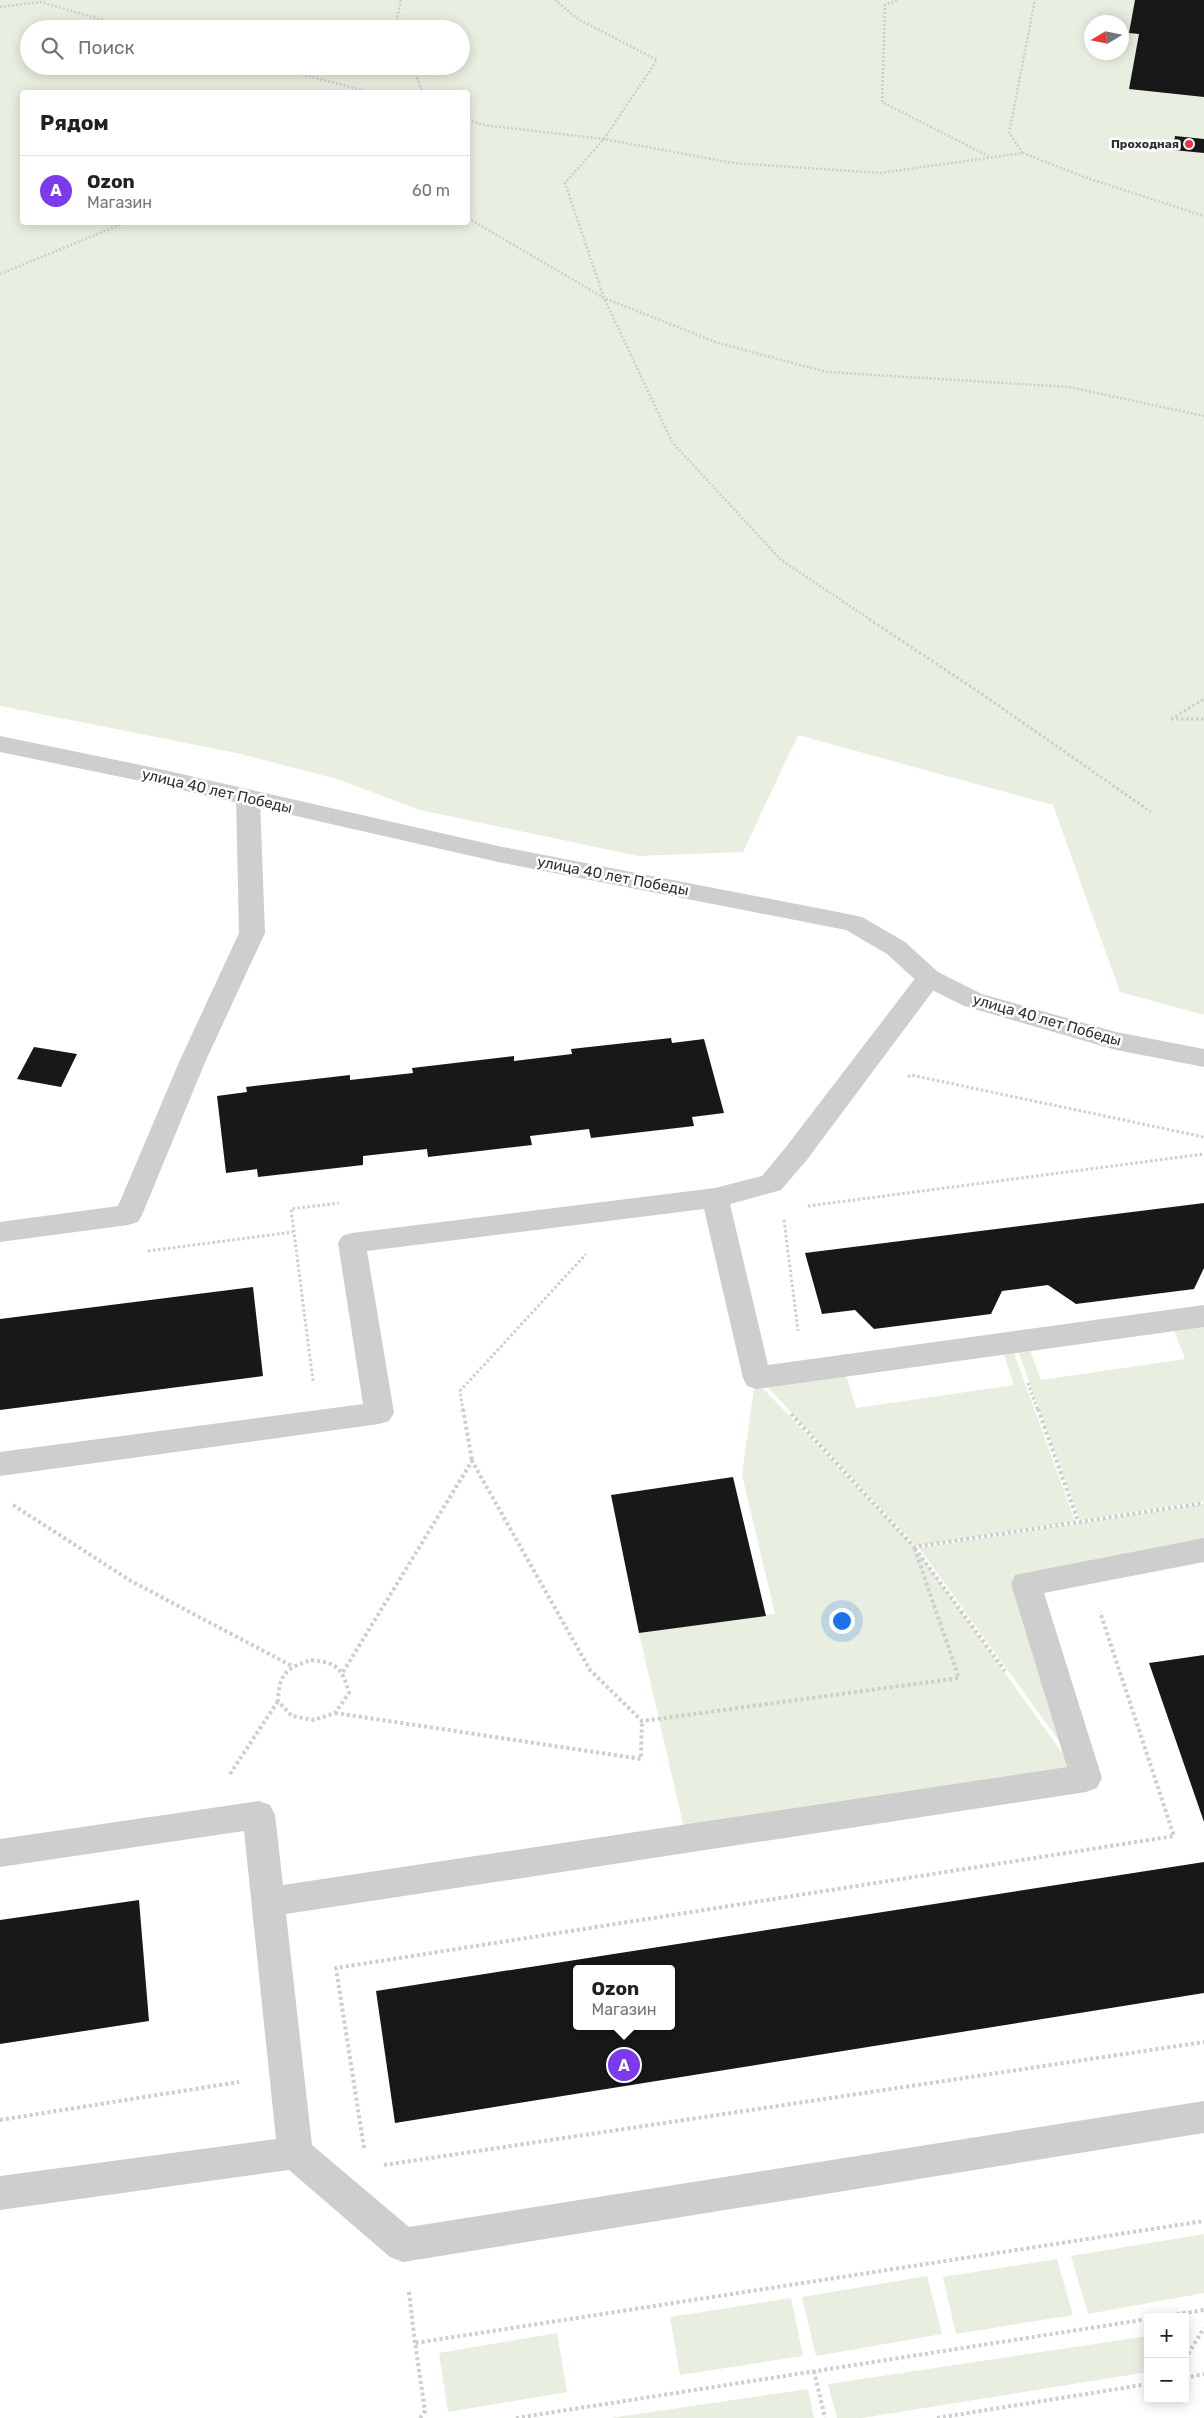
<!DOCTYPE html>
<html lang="ru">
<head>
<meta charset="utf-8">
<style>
  :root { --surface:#fff; --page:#f6f6f6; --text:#202124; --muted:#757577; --line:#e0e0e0; --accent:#7c3aed }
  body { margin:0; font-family:Rubik,sans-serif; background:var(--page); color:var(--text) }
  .controls { position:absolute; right:15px; bottom:15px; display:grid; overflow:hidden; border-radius:5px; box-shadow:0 2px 12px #0003 }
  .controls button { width:45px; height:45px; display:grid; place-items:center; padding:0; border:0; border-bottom:1px solid var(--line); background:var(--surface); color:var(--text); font:25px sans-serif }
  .compass { position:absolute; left:1084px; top:15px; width:45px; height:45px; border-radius:50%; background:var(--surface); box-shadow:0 2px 12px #0003; rotate:260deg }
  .you { position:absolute; left:841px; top:1620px; width:18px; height:18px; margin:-12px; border:4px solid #fff; border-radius:50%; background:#1a73e8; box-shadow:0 0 0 8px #1a73e833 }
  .badge { display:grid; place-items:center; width:32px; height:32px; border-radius:50%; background:var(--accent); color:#fff; font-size:16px; font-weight:700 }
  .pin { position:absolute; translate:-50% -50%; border:2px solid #fff; box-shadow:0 1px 5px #0006 }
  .popup { position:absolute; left:573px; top:1965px; width:102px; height:65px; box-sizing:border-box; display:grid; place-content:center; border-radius:5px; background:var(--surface); filter:drop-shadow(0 1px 4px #0005); font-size:16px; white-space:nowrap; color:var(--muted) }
  .popup b { font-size:19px; color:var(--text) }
  .popup::after { content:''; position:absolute; left:50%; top:100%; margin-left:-10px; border:10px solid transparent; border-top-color:var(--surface) }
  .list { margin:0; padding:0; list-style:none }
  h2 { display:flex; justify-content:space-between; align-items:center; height:65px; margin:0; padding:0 20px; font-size:21px }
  h2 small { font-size:16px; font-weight:400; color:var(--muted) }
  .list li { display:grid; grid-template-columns:32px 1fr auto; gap:15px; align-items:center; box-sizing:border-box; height:70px; padding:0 20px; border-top:1px solid var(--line) }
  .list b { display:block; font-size:19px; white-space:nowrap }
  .list p { margin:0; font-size:16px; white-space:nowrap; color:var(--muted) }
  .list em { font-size:16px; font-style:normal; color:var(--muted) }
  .icon { flex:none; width:28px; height:28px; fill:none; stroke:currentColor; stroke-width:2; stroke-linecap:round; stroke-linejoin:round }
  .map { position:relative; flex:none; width:1204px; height:2418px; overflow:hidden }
  .search { position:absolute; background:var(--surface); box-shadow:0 2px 12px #0003; left:20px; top:20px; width:450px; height:55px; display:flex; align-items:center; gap:12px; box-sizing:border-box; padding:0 18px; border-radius:28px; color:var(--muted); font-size:19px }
  .panel { position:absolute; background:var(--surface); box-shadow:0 2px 12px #0003; left:20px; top:90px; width:450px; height:135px; border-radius:5px }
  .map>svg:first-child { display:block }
  .green { fill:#e8eee0; fill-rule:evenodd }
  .building { fill:#181818; fill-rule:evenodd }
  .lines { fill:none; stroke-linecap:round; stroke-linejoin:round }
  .path-far2 { stroke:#cecece; stroke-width:2.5; stroke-dasharray:2 2; stroke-linecap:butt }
  .path-far1 { stroke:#cecece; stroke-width:3; stroke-dasharray:2.5 2.5; stroke-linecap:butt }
  .path { stroke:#cecece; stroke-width:4; stroke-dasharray:3 3; stroke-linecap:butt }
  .lane { fill:#cecece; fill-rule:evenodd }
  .street { fill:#cecece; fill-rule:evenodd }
  .poi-dot { fill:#e73545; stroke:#fff; stroke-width:2 }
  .labels { text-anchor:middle; stroke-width:5; stroke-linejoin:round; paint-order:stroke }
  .far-poi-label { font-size:12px; font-weight:bold; fill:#313131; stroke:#fff; text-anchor:end }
  .street-label { font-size:15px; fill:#313131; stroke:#fff }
</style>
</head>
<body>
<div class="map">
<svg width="1204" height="2418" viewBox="0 0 1204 2418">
  <rect width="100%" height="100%" fill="#fff"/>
  <path class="green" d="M0 0H1204V1015L1120 992 1053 805 798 735 743 852 638 856 420 810 337 779 241 754 0 706ZM1092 22H1122V52H1092ZM29 29H461V66H29ZM22 92H468V222H22Z
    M1204 1320V1501L1080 1520 1015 1343 1027 1342 1041 1380 1185 1359 1172 1325Z
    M1011 1345 1075 1521 916 1546 760 1379 844 1368 856 1408 1014 1385 1001 1346Z
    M755 1380 914 1547 1079 1776 686 1837 639 1633 775 1614 742 1475Z
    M1204 1504V1547L1022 1582 1086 1778 919 1548Z
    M1204 2234V2293L1088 2314 1071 2256Z
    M1057 2259 1073 2315 956 2334 943 2277Z
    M927 2276 942 2334 816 2356 802 2297Z
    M791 2298 803 2356 680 2375 670 2317Z
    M557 2333 567 2392 448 2412 439 2353Z
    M1148 2336V2372L862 2418H837L828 2384Z
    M808 2389 814 2418H610Z"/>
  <path class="building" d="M1135 0H1204V97L1129 89 1139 34 1129 33Z
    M1175 136 1204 139V153L1173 150Z
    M671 1038 672 1043 704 1039 724 1113 692 1117 694 1126 591 1138 589 1129 530 1136 532 1145 428 1157 427 1149 363 1156V1165L258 1177 257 1169 226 1173 217 1096 247 1092 246 1087 350 1075V1080L413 1073 412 1068 514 1056V1061L572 1054 571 1049Z
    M34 1047 77 1054 61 1087 17 1079Z
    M1204 1203V1268L1194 1289 1076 1304 1048 1285 1002 1291 991 1314 874 1329 855 1310 822 1314 805 1253Z
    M253 1287 263 1376 0 1410V1319Z
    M733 1477 766 1616 639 1633 611 1495Z
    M1204 1655V1822L1149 1663Z
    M1204 1862V1993L395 2123 376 1991ZM576 1969H672V2026H576Z
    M139 1900 149 2021 0 2044V1920Z"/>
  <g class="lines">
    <path class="path-far2" d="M555 0 578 19 657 60 604 139 565 183 604 298 672 442 781 560 871 620
      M897 0 885 5 882 102 990 157
      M0 7 41 2 134 29
      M400 29 397 19 401 0
      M270 66 369 92
      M413 66 422 92
      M468 120 483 125 604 139 733 163 880 173 1023 153 1087 178 1204 216
      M1023 153 1009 133 1035 0
      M468 218 604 298 718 343 827 372 1069 387 1204 416
      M0 274 127 222"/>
    <path class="path-far1" d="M869 619 982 694 1151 812
      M1171 719 1204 699
      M1171 719H1204
      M908 1077 911 1075 1204 1137
      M808 1206 1204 1154
      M784 1220 798 1331
      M148 1251 293 1232
      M313 1381 291 1209 339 1203
      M1028 1383 1038 1411
      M463 1411 460 1391 586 1254"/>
    <path class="path" d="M463 1409 472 1461
      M1038 1409 1078 1521
      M791 1414 914 1547 1204 1503
      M13 1505 131 1581 292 1666
      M311 1660C338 1663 342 1668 349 1693L335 1713 314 1720 292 1716 278 1701C279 1674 286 1668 311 1660Z
      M343 1672 472 1461 590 1670 642 1721 959 1678 914 1547 1005 1671
      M335 1713 641 1759 642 1721
      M230 1774 278 1701
      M0 2120 239 2082
      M364 2148 336 1968 1174 1836 1100 1612
      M384 2165 1204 2042
      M409 2292 415 2343
      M1159 2317 1204 2310
      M1185 2359 1204 2328
      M814 2371 825 2418
      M1185 2378 1204 2374
      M420 2418 425 2411 415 2343 1204 2221
      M516 2418 1148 2319
      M937 2418 1148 2384"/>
    <path class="lane" d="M248 791 257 793 260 799 265 933 206 1060 142 1215 138 1222 128 1225 0 1242V1222L118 1206 180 1060 239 933 236 799 239 793Z
      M929 969 938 972 942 978 938 984 806 1161 781 1190 730 1204 768 1365 1204 1305V1327L757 1389 747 1386 743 1378 704 1209 367 1251 394 1413 389 1421 379 1424 0 1476V1452L363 1404 338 1243 342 1236 352 1233 715 1188 762 1176 786 1147 920 972Z
      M1204 1538V1562L1044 1593 1102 1778 1097 1788 1086 1792 286 1914 312 2145 409 2227 1204 2101V2133L403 2262 390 2257 289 2170 0 2210V2176L276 2139 244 1831 0 1867V1839L259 1801 270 1805 275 1815 283 1885 1067 1767 1011 1584 1015 1575Z"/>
    <path class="street" d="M0 736 155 768 498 846 853 915 862 917 905 942 938 972 982 994 1116 1032 1204 1049V1067L1116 1050 964 1006 920 984 887 954 846 930 498 862 155 784 0 752Z"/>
  </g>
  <circle class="poi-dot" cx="1189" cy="144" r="5"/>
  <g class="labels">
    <g class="far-poi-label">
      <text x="1179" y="148">Проходная</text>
    </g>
    <g class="street-label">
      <text transform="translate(217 791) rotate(13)" y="5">улица 40 лет Победы</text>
      <text transform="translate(613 876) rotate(11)" y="5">улица 40 лет Победы</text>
      <text transform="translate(1047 1020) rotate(16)" y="5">улица 40 лет Победы</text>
    </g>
  </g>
</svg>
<div class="controls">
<button>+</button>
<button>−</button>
</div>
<svg class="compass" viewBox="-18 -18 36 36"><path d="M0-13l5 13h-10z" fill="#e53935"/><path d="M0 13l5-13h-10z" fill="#757577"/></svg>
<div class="you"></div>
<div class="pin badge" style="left:624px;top:2065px">A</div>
<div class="popup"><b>Ozon</b>Магазин</div>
<div class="search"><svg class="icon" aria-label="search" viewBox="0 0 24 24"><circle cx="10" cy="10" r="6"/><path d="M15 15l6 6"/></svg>Поиск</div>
<section class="panel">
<h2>Рядом<small></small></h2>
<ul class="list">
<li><span class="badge">A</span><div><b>Ozon</b><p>Магазин</p></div><em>60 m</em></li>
</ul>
</section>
</div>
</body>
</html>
